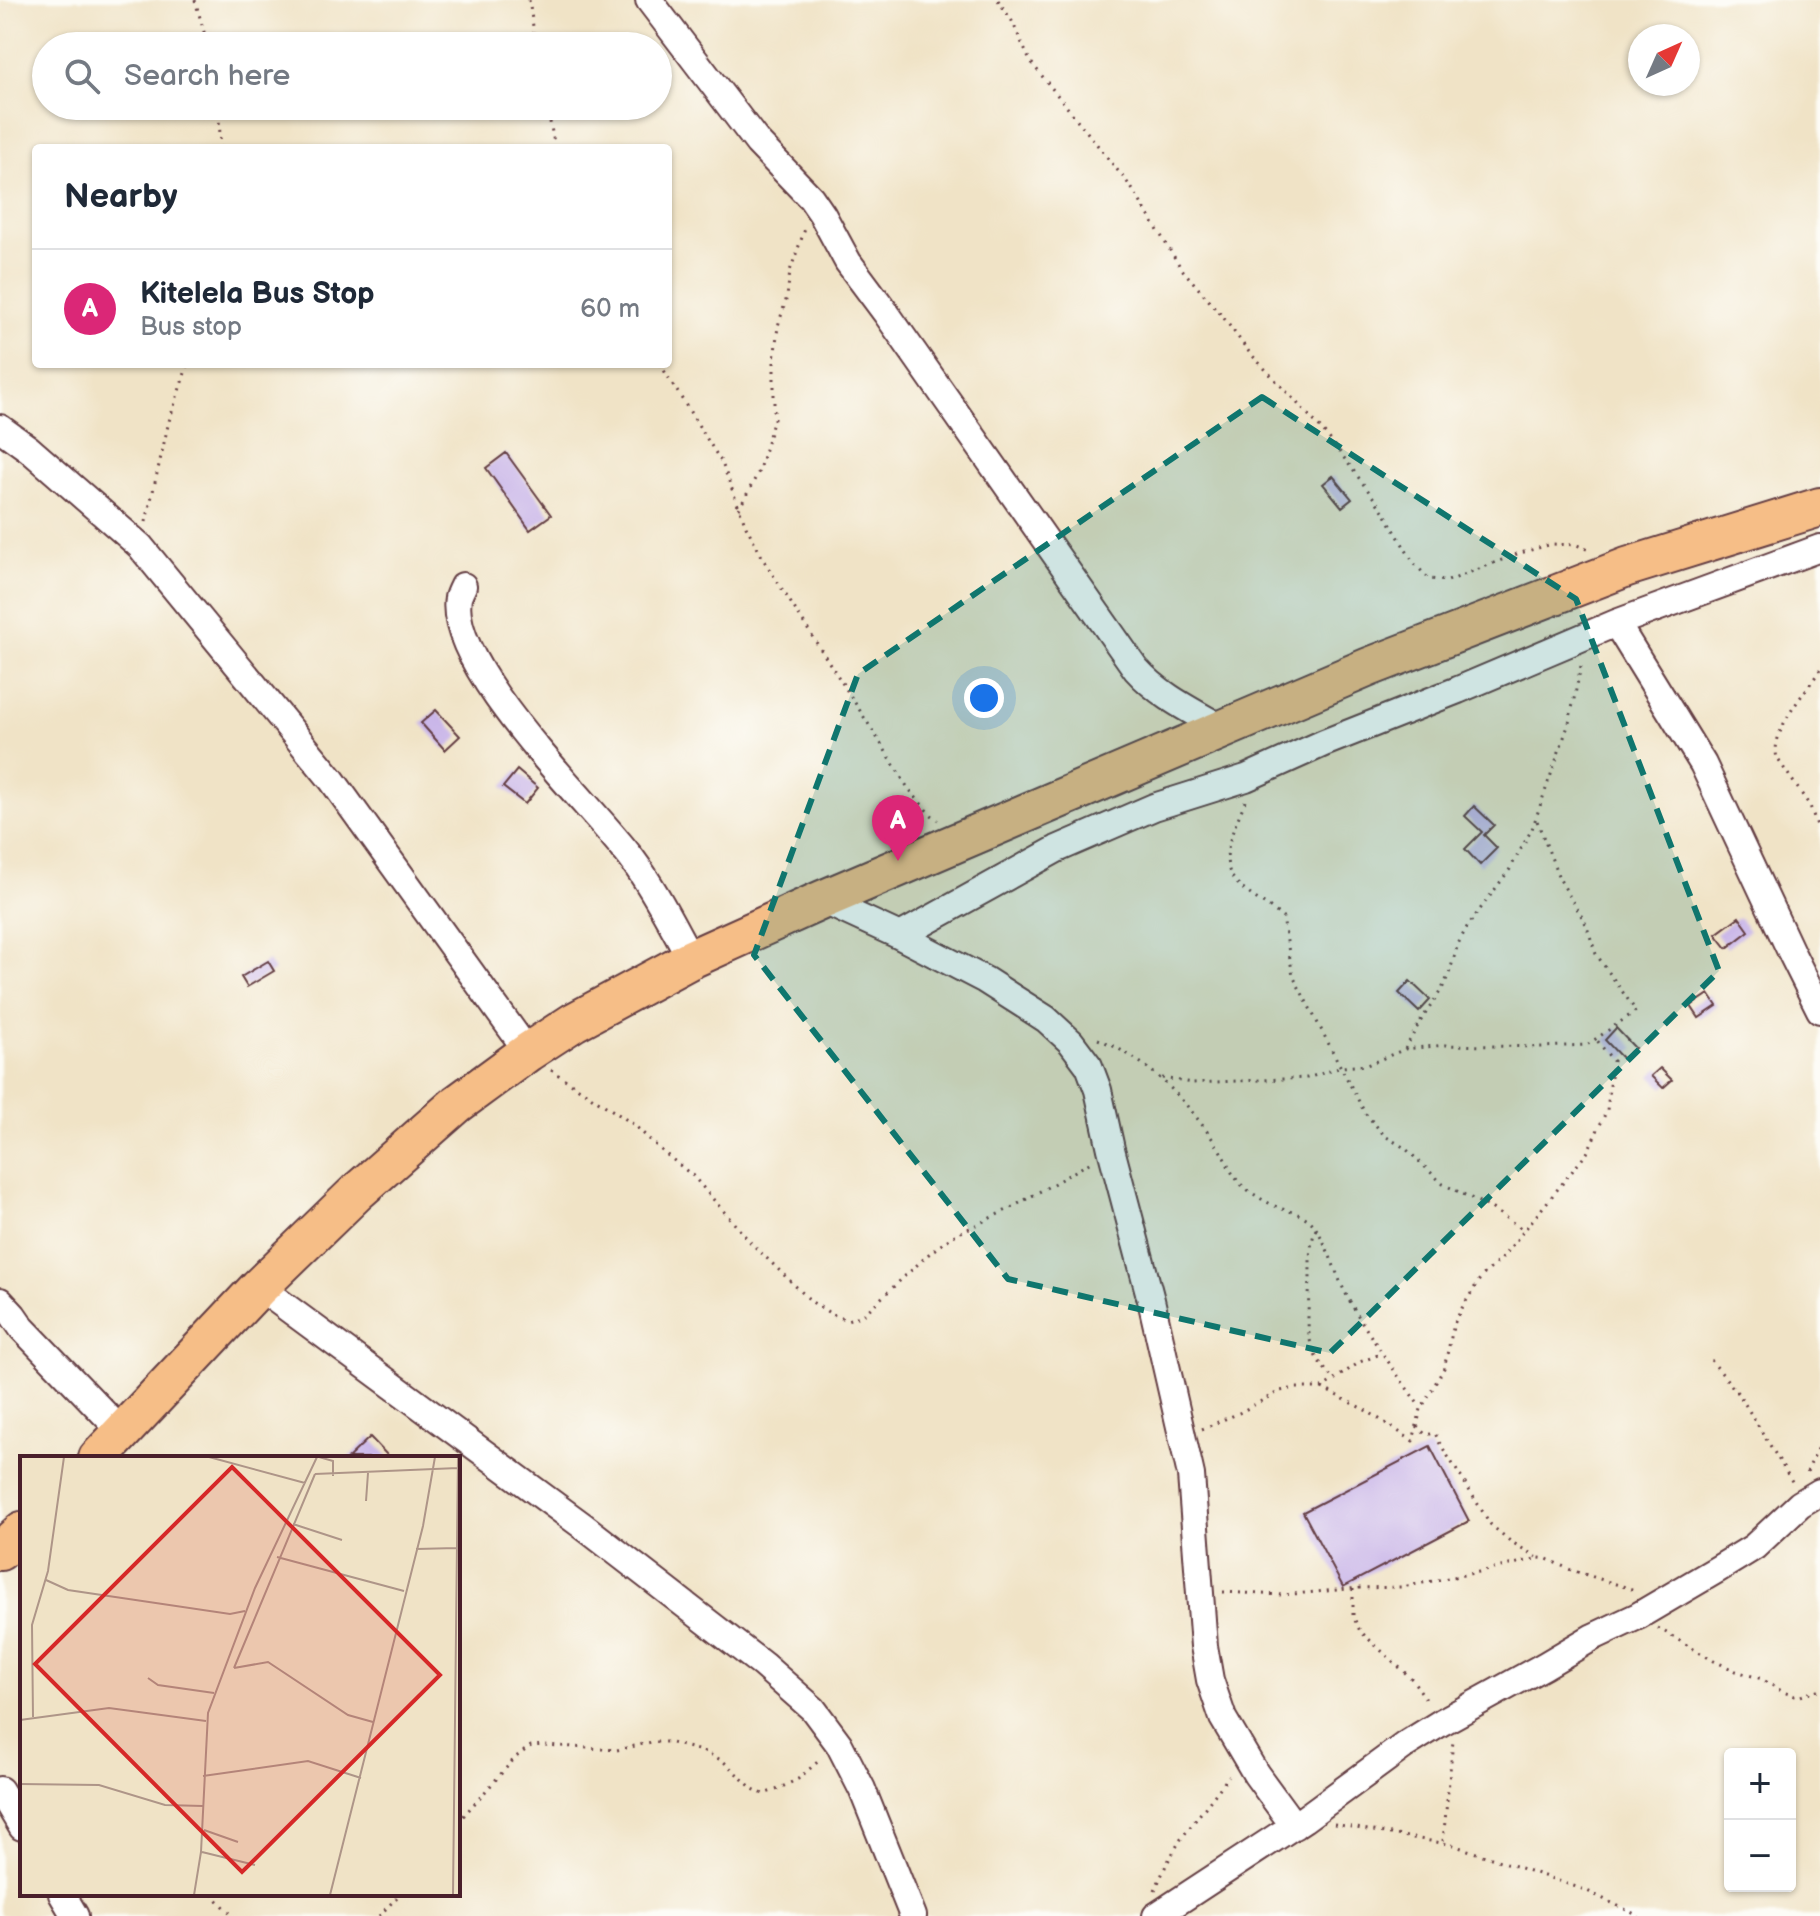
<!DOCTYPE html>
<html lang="en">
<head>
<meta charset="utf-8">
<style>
  :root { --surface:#fff; --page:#f2f2f3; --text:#1f2937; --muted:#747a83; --line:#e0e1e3; --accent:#db2777 }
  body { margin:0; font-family:"Balsamiq Sans",sans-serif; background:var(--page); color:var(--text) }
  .controls { position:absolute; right:24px; bottom:24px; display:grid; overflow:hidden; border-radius:8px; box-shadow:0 2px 6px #0004 }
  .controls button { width:72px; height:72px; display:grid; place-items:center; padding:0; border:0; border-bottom:2px solid var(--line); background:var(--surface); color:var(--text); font:40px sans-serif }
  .compass { position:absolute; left:1628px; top:24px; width:72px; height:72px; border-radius:50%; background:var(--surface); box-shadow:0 2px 6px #0004; rotate:45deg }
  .you { position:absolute; left:984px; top:698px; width:28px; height:28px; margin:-20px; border:6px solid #fff; border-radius:50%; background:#1a73e8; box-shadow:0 0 0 12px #1a73e833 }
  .badge { display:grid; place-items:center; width:52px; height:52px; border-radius:50%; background:var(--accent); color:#fff; font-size:26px; font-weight:700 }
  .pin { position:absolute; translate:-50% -66px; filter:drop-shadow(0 2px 4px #0008) }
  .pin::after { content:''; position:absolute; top:42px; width:28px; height:24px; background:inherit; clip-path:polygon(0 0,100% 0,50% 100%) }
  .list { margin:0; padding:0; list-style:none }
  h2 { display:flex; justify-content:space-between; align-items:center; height:104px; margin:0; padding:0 32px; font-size:34px }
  h2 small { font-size:26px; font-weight:400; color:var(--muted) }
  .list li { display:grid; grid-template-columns:52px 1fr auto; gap:24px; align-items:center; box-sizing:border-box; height:120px; padding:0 32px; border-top:2px solid var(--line) }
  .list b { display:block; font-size:30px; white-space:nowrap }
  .list p { margin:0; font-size:26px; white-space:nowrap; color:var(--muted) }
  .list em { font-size:26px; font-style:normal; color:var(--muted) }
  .icon { flex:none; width:44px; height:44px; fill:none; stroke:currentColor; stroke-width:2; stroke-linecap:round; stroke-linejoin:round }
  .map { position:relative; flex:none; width:1820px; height:1916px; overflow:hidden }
  .search { position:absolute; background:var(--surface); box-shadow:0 2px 6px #0004; left:32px; top:32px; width:640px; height:88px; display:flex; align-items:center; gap:20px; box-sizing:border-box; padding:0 28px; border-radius:44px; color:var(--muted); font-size:30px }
  .panel { position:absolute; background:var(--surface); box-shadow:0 2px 6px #0004; left:32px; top:144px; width:640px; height:224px; border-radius:8px }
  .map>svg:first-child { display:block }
  .building { fill:#c8b4e8 }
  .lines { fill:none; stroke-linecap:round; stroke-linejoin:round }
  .minor-casing { stroke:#633c42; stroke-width:30 }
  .highway-casing { stroke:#633c42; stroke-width:42 }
  .path { stroke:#633c42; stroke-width:3; stroke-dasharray:2 6; stroke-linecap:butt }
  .minor { stroke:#fff; stroke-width:26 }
  .highway { stroke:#f6be87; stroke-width:38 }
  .marked { fill:#0f766e; fill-opacity:0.2; stroke:#0f766e; stroke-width:6; stroke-dasharray:16 10; stroke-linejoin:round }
  .inset-road { fill:none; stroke:#ae9588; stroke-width:2 }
  .view { fill:#d62828; fill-opacity:0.15; stroke:#d62828; stroke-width:4 }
  .inset-edge { fill:none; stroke:#4a1f2b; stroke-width:4 }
</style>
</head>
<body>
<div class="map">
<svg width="1820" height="1916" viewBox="0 0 1820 1916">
  <rect width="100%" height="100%" fill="#fdfcf7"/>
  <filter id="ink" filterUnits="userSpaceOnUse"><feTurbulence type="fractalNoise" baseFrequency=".0125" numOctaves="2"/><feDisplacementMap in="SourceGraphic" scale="16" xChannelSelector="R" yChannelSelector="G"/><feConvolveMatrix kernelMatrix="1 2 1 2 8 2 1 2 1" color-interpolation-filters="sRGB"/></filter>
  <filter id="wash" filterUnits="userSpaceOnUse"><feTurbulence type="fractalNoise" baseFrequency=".006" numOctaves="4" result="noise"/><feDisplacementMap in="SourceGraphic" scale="32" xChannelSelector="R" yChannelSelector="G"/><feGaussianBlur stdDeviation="1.8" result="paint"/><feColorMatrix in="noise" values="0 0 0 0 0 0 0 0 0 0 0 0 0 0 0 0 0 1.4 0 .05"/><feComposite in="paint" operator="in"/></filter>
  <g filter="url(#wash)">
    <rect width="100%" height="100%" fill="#f0e3c6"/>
    <g id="blocks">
      <path class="building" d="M506 453 551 515 530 530 486 468Z
        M1333 476 1352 499 1342 507 1323 484Z
        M436 710 460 736 445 750 421 723Z
        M517 770 538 788 525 804 503 787Z
        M1474 806 1494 825 1484 835 1497 848 1480 865 1465 849 1482 832 1465 816Z
        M1739 917 1749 931 1727 948 1716 934Z
        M268 961 274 971 247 987 241 977Z
        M1410 981 1430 1000 1419 1012 1399 993Z
        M1709 994 1717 1006 1699 1018 1691 1006Z
        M1616 1028 1635 1048 1623 1059 1605 1040Z
        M1660 1068 1672 1080 1663 1088 1651 1076Z
        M370 1437 388 1456 386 1458H348Z
        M1430 1446 1469 1521 1343 1587 1303 1512Z"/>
    </g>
  </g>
  <g filter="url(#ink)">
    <use href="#blocks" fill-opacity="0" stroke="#633c42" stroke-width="2"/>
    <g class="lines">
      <defs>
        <path id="minor" d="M649 0 758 143 811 198 822 214 848 262 886 313 1136 669C1160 696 1192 711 1223 729
          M0 428 29 449 140 546 332 780 528 1052
          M463 586C461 590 459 594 458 598 446 667 590 803 632 859 655 890 672 925 691 959
          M1616 623 1703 764 1792 954 1820 1010
          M822 900 900 936 985 980 1046 1019 1071 1042 1089 1066 1098 1090 1111 1149 1151 1300 1191 1475 1204 1646 1210 1680 1223 1718 1256 1774 1294 1826
          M900 936 1057 849 1154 807 1246 778 1324 743 1458 690 1616 623 1820 548
          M259 1287 583 1526 763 1665 813 1709 839 1744 862 1789 913 1916
          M0 1301 13 1315 22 1328 123 1433
          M0 1790 22 1827
          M62 1894 75 1916
          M1156 1916 1304 1819 1405 1745 1442 1722 1544 1666 1593 1637 1638 1616 1718 1569 1754 1547 1800 1504 1820 1492"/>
        <path id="highway" d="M98 1458 259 1287 357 1192 457 1104 528 1052 574 1022 691 959 822 900 1369 667 1627 567 1820 507
          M0 1551 22 1531"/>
      </defs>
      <use href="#minor" class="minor-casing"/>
      <use href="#highway" class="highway-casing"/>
      <path class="path" d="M195 0 208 46
        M529 0 536 46
        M998 0 1012 21 1030 61 1131 187 1181 268 1223 317 1249 352 1316 423 1333 443 1384 512 1413 562 1429 579 1448 581 1517 554 1552 544 1577 545 1589 550
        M218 106 221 148
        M547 106 555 148
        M660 364 722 463 746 526 766 564 880 742 908 788 929 813 938 820
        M739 509 758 473 774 419V361L778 326 787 297 790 271 805 229
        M146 522 169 421 188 364
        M1820 670C1805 693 1770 731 1777 758L1810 806 1820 834
        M1245 801C1236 826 1214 861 1238 884 1250 897 1270 906 1283 918L1293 976 1365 1113 1385 1136 1405 1148 1443 1184 1491 1208 1524 1230
        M1098 1039C1151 1061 1186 1100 1218 1147 1227 1161 1231 1176 1244 1187 1254 1195 1264 1201 1275 1206 1288 1212 1304 1213 1313 1224 1327 1243 1334 1269 1344 1290 1365 1332 1394 1369 1420 1407
        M1405 1049 1420 1022 1442 989 1449 974 1458 944 1467 927 1510 869 1532 829 1569 723 1582 661
        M551 1070 633 1124 662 1151 693 1176 752 1244 812 1302 833 1315 847 1320 863 1315 931 1252 953 1236 1011 1208 1091 1162
        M1162 1078 1192 1083 1307 1078 1342 1067 1367 1065 1405 1049 1445 1045 1541 1047 1587 1045 1636 1011 1596 954 1586 924 1559 878 1536 818
        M1316 1229C1309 1246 1310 1261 1310 1279 1309 1306 1303 1336 1318 1360 1323 1367 1329 1374 1334 1380
        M1711 1360 1740 1396 1793 1483
        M1322 1388 1367 1411 1413 1441 1421 1409 1444 1368 1454 1324 1462 1308 1481 1277 1501 1259 1587 1153 1607 1110 1613 1061 1596 1039
        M1417 1426 1426 1435 1435 1433 1439 1442 1491 1525 1510 1541 1538 1558
        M1202 1429 1239 1413 1280 1391 1296 1388H1322L1360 1362 1383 1353
        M1807 1472 1820 1442
        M1353 1589V1616L1360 1631 1412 1679 1428 1702
        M1223 1592 1282 1595 1360 1588 1402 1587 1484 1571 1539 1558 1547 1559 1571 1570 1635 1590
        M1658 1628 1714 1661 1736 1671 1762 1679 1783 1692 1798 1697 1820 1689
        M458 1822 516 1757 531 1746 545 1745 617 1750 652 1742H668L705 1752 723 1761 753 1789 763 1794 776 1790 798 1779 821 1759
        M1334 1824 1453 1845 1585 1890 1639 1916
        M1443 1841 1453 1741
        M1155 1890 1167 1863 1181 1839 1229 1776
        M212 1894 233 1916
        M379 1916 400 1894"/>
      <use href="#minor" class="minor"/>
      <use href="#highway" class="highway"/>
    </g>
  </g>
  <path class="marked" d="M1262 397 1576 599 1719 971 1330 1353 1008 1279 754 955 858 674Z"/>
  <g transform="translate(20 1456)">
    <rect width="440" height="440" fill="#f0e3c6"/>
    <path class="inset-road" d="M189 1 285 27M299 1 313 5V20M295 18 438 12M346 45 348 17M273 68 322 84M396 93 437 92M257 101 384 135M26 124 48 134 210 158 225 155M214 212 295 18M214 212 248 206 328 259 353 266M128 222 138 229 194 237M13 261 12 169 28 115 44 1M0 264 89 252 186 265M183 320 288 305 341 322M0 328 79 329 145 349 183 350M184 374 218 386M182 396 235 409M174 439 181 396 188 257 235 132 297 1M310 439 403 70 415 1M433 439 438 1"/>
    <path class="view" d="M212 11 420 219 222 416 15 208Z"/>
    <rect width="440" height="440" class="inset-edge"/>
  </g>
</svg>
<div class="controls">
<button>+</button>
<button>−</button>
</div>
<svg class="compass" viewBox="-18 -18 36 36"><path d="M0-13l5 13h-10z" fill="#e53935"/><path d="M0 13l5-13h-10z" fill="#747a83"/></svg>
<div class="you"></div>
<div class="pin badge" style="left:898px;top:861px">A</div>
<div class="search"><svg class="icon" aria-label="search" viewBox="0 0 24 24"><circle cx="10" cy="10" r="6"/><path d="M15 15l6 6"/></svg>Search here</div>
<section class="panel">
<h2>Nearby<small></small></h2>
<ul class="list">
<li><span class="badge">A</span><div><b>Kitelela Bus Stop</b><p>Bus stop</p></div><em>60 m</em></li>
</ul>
</section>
</div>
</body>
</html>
